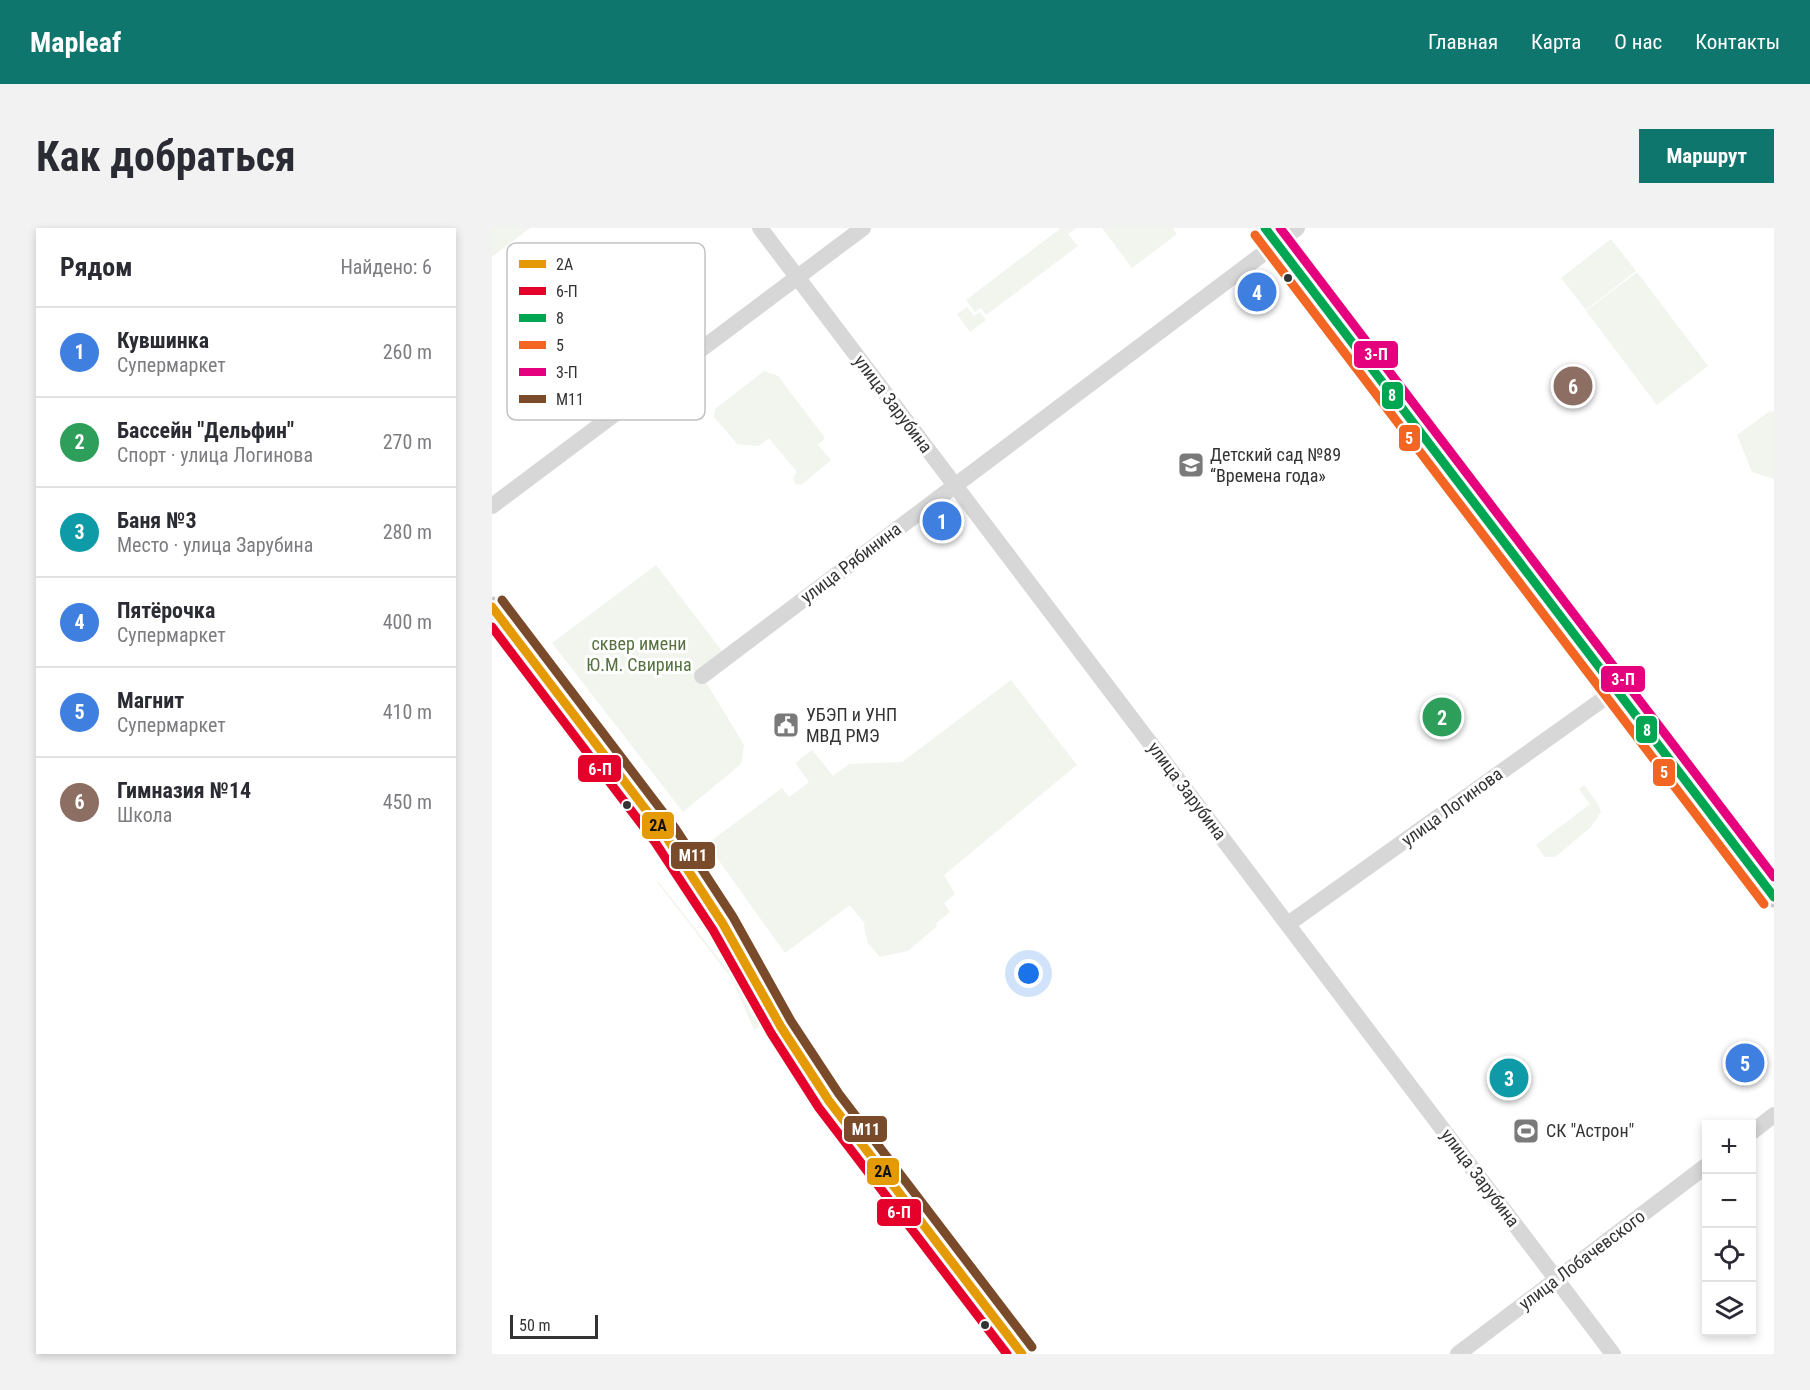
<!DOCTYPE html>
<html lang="ru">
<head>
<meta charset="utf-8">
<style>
  :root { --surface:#fff; --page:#f2f2f3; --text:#2b2b33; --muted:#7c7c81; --line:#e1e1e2; --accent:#0f766e }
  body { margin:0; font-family:"Roboto Condensed",sans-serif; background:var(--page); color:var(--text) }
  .controls { position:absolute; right:18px; bottom:18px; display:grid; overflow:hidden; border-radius:0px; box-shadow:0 3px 9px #0003 }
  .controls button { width:54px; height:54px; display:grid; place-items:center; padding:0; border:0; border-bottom:2px solid var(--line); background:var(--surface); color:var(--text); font:30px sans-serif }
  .scale { position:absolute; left:18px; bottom:15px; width:88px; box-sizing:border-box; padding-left:6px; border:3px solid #333; border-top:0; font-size:16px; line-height:21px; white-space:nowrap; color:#333; -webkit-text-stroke:4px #fff; paint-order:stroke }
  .you { position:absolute; left:537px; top:746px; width:21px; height:21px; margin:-15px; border:4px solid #fff; border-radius:50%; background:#1a73e8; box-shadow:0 0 0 9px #1a73e833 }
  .badge { display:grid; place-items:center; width:39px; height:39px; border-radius:50%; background:var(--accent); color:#fff; font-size:20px; font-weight:700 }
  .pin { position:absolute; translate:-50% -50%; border:3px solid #fff; box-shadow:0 2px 6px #0006 }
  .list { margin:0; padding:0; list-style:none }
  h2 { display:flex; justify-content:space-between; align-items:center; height:78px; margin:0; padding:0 24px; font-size:26px }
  h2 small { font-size:20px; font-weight:400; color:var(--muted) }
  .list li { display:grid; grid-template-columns:39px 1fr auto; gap:18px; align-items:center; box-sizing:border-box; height:90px; padding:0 24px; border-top:2px solid var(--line) }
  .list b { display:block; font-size:22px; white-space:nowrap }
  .list p { margin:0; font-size:20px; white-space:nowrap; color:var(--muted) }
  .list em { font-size:20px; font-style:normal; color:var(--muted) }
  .icon { flex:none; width:33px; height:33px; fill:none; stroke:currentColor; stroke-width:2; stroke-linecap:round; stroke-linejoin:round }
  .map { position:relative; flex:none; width:1282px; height:1126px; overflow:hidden; border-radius:0px }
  header { display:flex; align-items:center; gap:36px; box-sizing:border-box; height:84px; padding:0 30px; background:var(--accent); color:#fff }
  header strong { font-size:28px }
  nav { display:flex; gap:33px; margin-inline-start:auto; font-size:21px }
  .intro { display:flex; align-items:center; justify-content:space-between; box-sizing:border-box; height:144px; padding:0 36px }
  h1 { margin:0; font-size:42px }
  .button { padding:15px 27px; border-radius:0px; background:var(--accent); color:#fff; font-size:21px; font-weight:700 }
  main { display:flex; gap:36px; padding:0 36px }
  aside { flex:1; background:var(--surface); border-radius:0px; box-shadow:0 3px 9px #0003 }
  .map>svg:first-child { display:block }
  .green { fill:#f1f5ed }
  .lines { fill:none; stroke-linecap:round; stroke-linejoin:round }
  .minor { stroke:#d7d7d7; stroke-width:16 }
  .major { stroke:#cacaca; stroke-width:21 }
  .bus-1-casing { stroke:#fff; stroke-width:14 }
  .bus-2-casing { stroke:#fff; stroke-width:14 }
  .bus-3-casing { stroke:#fff; stroke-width:14 }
  .bus-4-casing { stroke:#fff; stroke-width:14 }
  .bus-5-casing { stroke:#fff; stroke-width:14 }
  .bus-6-casing { stroke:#fff; stroke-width:14 }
  .bus-1 { stroke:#e39a05; stroke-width:9 }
  .bus-2 { stroke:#e4002b; stroke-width:9 }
  .bus-3 { stroke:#00a651; stroke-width:9 }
  .bus-4 { stroke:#f26522; stroke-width:9 }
  .bus-5 { stroke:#e5007d; stroke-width:9 }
  .bus-6 { stroke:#7a4b2a; stroke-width:9 }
  .bus-dot { fill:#333; stroke:#fff; stroke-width:2 }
  .labels { text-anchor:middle; stroke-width:6; stroke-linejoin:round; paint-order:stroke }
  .street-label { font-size:18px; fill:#333; stroke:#fff }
  .poi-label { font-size:18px; fill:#333; stroke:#fff; text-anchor:start }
  .park-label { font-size:18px; fill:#56703f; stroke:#fff }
  .key { fill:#fff; stroke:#c2c2c2; stroke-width:1.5 }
  .key-label { font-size:16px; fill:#333 }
  .line-badge { stroke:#fff; stroke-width:2 }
  .badge-label { font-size:16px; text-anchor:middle; font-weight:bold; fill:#fff }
  .pale-badge-label { font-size:16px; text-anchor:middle; font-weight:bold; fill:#111 }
</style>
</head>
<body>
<header>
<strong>Mapleaf</strong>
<nav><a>Главная</a><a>Карта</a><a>О нас</a><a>Контакты</a></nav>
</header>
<div class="intro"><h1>Как добраться</h1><a class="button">Маршрут</a></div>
<main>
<aside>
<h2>Рядом<small>Найдено: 6</small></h2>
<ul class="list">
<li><span class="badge" style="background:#3f7fe0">1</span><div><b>Кувшинка</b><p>Супермаркет</p></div><em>260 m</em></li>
<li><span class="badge" style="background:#2e9e5b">2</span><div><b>Бассейн &quot;Дельфин&quot;</b><p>Спорт · улица Логинова</p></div><em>270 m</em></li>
<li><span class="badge" style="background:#0f9aa8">3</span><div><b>Баня №3</b><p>Место · улица Зарубина</p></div><em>280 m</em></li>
<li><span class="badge" style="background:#3f7fe0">4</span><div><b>Пятёрочка</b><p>Супермаркет</p></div><em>400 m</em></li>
<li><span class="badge" style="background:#3f7fe0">5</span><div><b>Магнит</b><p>Супермаркет</p></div><em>410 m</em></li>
<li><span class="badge" style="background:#8d6e63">6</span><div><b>Гимназия №14</b><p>Школа</p></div><em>450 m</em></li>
</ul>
</aside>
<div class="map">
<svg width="1282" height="1126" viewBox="0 0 1282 1126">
  <rect width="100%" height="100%" fill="#fff"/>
  <path class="green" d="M0 0H38L0 29Z
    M569 0H584L576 6 586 18 494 87 489 80 483 84 474 72Z
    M610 0H681L685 6 640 40Z
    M1119 11 1144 43 1094 82 1069 50Z
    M1145 44 1216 138 1165 177 1094 83Z
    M475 79 482 88 488 84 494 92 478 104 465 86Z
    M272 143 286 148 333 210 326 217 339 232 309 257 303 256 301 250 305 244 277 210 267 218 245 216 222 189 223 181Z
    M1278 183 1282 184V251L1260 244 1245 207Z
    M164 337 230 423 206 441 252 517 249 536 191 584 60 415Z
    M519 452 585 537 452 647 463 666 452 675 458 684 444 695 445 698 416 723 388 729 376 715 372 698 373 696 358 677 293 725 215 616 290 560 297 569 317 554 303 535 320 522 341 548 357 536 410 534Z
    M1092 557 1106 576 1109 584 1099 599 1067 626 1062 629H1053L1044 617 1098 576 1087 561Z
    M166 653 252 763 270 797 262 802 240 751 165 654Z"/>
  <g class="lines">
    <path class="minor" d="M268 0 1121 1126
      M785 15 805 0
      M0 278 371 0
      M210 448 768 28
      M796 696 1124 462
      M1260 904 1282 887
      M966 1126 1214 938"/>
    <path class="major" d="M773 0 1282 669
      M0 379 173 607 231 696 289 799 337 873 530 1126"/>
    <defs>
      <path id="bus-1" d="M0 379 173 607 231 696 289 799 337 873 530 1126"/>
      <path id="bus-2" d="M0 399 163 614 221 702 279 805 327 880 515 1126"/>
      <path id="bus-3" d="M773 0 1282 669"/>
      <path id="bus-4" d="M763 7 1272 676"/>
      <path id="bus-5" d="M788 0 1282 649"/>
      <path id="bus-6" d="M10 372 183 600 241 689 299 793 347 866 540 1119"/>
    </defs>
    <use href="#bus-1" class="bus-1-casing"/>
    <use href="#bus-2" class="bus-2-casing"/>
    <use href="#bus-3" class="bus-3-casing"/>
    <use href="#bus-4" class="bus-4-casing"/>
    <use href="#bus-5" class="bus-5-casing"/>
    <use href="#bus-6" class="bus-6-casing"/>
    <use href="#bus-1" class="bus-1"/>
    <use href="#bus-2" class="bus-2"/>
    <use href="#bus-3" class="bus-3"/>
    <use href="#bus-4" class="bus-4"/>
    <use href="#bus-5" class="bus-5"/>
    <use href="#bus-6" class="bus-6"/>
  </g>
  <defs>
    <symbol id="school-square" viewBox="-11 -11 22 22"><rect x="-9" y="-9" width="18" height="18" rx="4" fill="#7a7a7a" stroke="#fff"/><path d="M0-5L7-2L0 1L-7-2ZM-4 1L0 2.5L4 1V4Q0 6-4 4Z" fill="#fff"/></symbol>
    <symbol id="civic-square" viewBox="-11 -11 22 22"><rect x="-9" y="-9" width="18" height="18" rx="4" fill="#7a7a7a" stroke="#fff"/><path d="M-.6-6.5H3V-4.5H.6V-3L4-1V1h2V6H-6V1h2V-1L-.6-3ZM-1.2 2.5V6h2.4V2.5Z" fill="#fff"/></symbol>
    <symbol id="stadium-square" viewBox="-11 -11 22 22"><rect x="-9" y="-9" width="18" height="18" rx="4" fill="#7a7a7a" stroke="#fff"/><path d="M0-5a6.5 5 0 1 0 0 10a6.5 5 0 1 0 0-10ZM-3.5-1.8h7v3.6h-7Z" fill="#fff"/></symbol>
  </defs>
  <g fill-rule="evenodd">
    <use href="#school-square" x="684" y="222" width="30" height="30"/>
    <use href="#civic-square" x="279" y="482" width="30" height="30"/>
    <use href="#stadium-square" x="1019" y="888" width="30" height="30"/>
  </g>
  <g class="bus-dot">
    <circle cx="796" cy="50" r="5"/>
    <circle cx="135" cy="577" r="5"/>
    <circle cx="493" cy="1097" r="5"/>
  </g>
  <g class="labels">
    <g class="street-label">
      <text transform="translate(401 176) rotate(53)" y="6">улица Зарубина</text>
      <text transform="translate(359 335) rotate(-37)" y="6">улица Рябинина</text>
      <text transform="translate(695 563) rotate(53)" y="6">улица Зарубина</text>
      <text transform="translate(960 579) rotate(-36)" y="6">улица Логинова</text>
      <text transform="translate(988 950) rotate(53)" y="6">улица Зарубина</text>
      <text transform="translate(1090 1032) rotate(-37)" y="6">улица Лобачевского</text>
    </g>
    <g class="poi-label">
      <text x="718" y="233">Детский сад №89<tspan x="718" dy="21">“Времена года»</tspan></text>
      <text x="314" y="493">УБЭП и УНП<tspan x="314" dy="21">МВД РМЭ</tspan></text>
      <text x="1054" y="909">СК "Астрон"</text>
    </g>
    <g class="park-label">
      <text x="147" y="422">сквер имени<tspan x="147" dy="21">Ю.М. Свирина</tspan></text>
    </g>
  </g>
  <rect x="15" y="15" width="198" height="177" rx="9" class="key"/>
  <rect x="27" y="32" width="27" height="8" fill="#e39a05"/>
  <rect x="27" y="59" width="27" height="8" fill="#e4002b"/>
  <rect x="27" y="86" width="27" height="8" fill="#00a651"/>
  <rect x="27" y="113" width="27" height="8" fill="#f26522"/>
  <rect x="27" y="140" width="27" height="8" fill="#e5007d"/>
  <rect x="27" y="167" width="27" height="8" fill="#7a4b2a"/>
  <g class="key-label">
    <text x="64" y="42">2А</text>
    <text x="64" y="69">6-П</text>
    <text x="64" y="96">8</text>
    <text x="64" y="123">5</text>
    <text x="64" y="150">3-П</text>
    <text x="64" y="177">М11</text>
  </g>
  <g class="line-badge">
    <rect x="861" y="112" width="46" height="29" rx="6" fill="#e5007d"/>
    <rect x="889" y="153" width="23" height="29" rx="6" fill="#00a651"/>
    <rect x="906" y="196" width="23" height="28" rx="6" fill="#f26522"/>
    <rect x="1108" y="437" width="46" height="28" rx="6" fill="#e5007d"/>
    <rect x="1143" y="487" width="23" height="29" rx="6" fill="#00a651"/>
    <rect x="85" y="526" width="45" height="29" rx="6" fill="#e4002b"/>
    <rect x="1160" y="530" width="24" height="29" rx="6" fill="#f26522"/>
    <rect x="149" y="583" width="34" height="29" rx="6" fill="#e39a05"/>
    <rect x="178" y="613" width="46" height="29" rx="6" fill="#7a4b2a"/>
    <rect x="351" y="887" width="45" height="28" rx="6" fill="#7a4b2a"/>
    <rect x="374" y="929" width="34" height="29" rx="6" fill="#e39a05"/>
    <rect x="384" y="970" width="46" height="29" rx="6" fill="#e4002b"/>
  </g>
  <g class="badge-label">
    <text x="884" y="132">3-П</text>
    <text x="900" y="173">8</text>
    <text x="917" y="216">5</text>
    <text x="1131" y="457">3-П</text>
    <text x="1155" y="508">8</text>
    <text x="108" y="547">6-П</text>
    <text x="1172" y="550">5</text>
    <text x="201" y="633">М11</text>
    <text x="374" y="907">М11</text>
    <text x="407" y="990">6-П</text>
  </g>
  <g class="pale-badge-label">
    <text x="166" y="603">2А</text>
    <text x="391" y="949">2А</text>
  </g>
</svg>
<div class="controls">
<button>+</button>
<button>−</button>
<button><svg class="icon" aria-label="locate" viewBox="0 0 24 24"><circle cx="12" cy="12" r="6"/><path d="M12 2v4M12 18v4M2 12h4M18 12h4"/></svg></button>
<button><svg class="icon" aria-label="layers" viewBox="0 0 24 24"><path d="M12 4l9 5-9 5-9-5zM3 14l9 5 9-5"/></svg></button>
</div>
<div class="scale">50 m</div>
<div class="you"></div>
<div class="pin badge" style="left:450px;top:293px;background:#3f7fe0">1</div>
<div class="pin badge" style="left:950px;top:489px;background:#2e9e5b">2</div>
<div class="pin badge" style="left:1017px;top:850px;background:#0f9aa8">3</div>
<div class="pin badge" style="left:765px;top:64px;background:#3f7fe0">4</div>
<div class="pin badge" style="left:1253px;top:835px;background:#3f7fe0">5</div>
<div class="pin badge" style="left:1081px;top:158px;background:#8d6e63">6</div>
</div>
</main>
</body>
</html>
